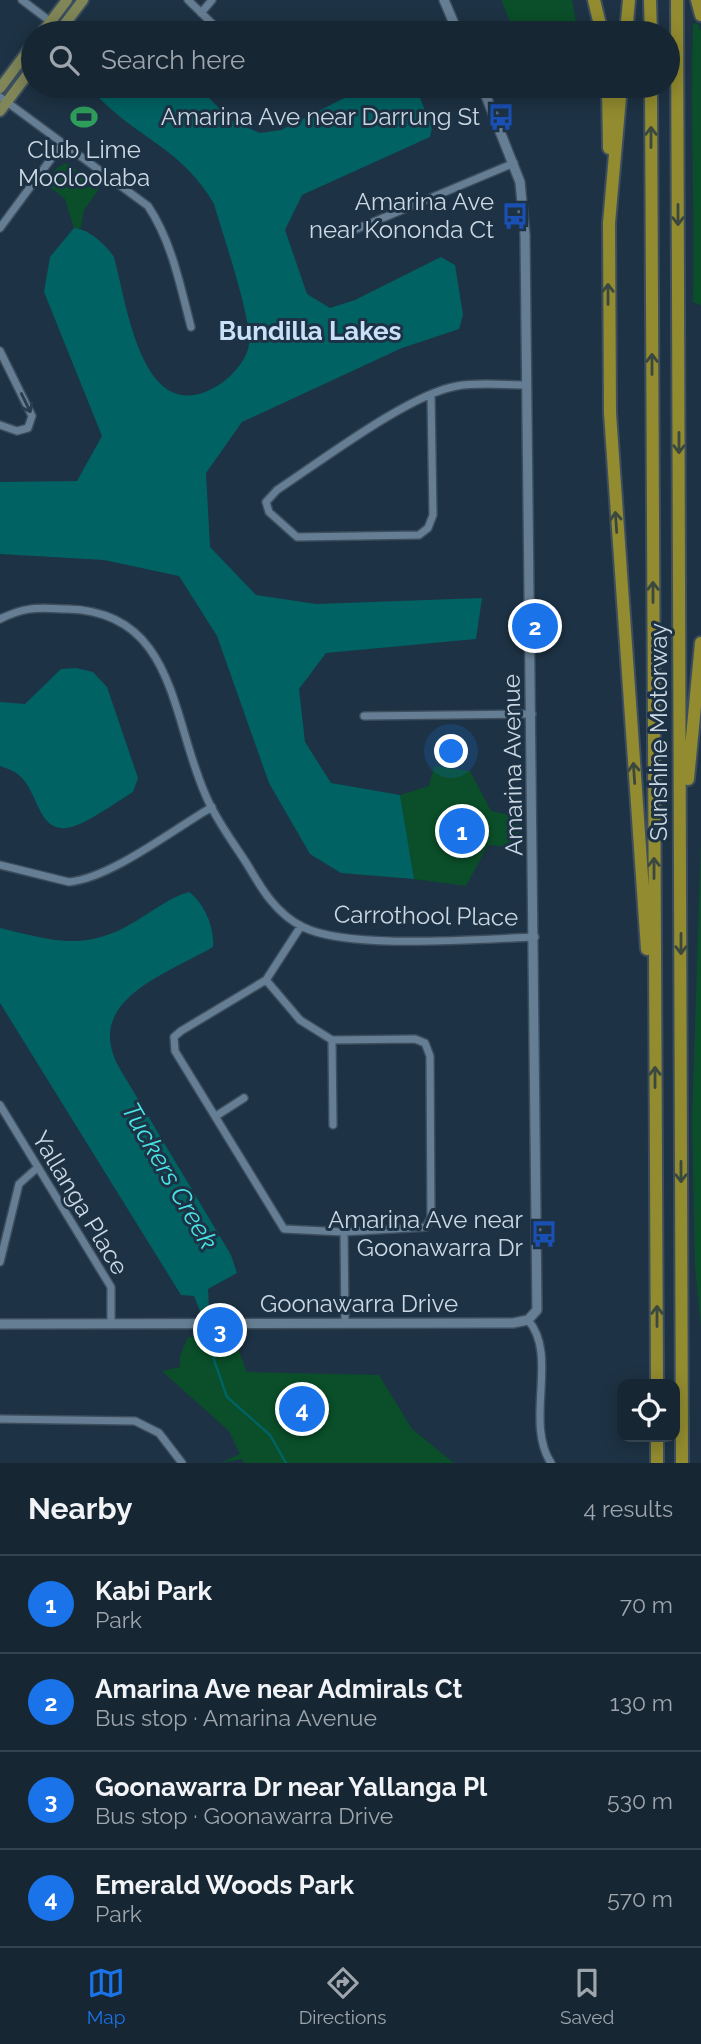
<!DOCTYPE html>
<html lang="en">
<head>
<meta charset="utf-8">
<style>
  :root { --surface:#162633; --page:#23323f; --text:#f1f3f6; --muted:#9ea5ac; --line:#35434e; --accent:#1a73e8 }
  body { margin:0; font-family:Raleway,sans-serif; background:var(--page); color:var(--text) }
  .controls { position:absolute; right:21px; bottom:21px; display:grid; overflow:hidden; border-radius:14px; box-shadow:0 4px 18px #0003 }
  .controls button { width:63px; height:63px; display:grid; place-items:center; padding:0; border:0; border-bottom:2px solid var(--line); background:var(--surface); color:var(--text); font:35px sans-serif }
  .you { position:absolute; left:452px; top:752px; width:24px; height:24px; margin:-18px; border:5px solid #fff; border-radius:50%; background:#1a73e8; box-shadow:0 0 0 10px #1a73e833 }
  .badge { display:grid; place-items:center; width:46px; height:46px; border-radius:50%; background:var(--accent); color:#fff; font-size:23px; font-weight:700 }
  .pin { position:absolute; translate:-50% -50%; border:4px solid #fff; box-shadow:0 2px 7px #0006 }
  .list { margin:0; padding:0; list-style:none }
  h2 { display:flex; justify-content:space-between; align-items:center; height:91px; margin:0; padding:0 28px; font-size:30px }
  h2 small { font-size:23px; font-weight:400; color:var(--muted) }
  .list li { display:grid; grid-template-columns:46px 1fr auto; gap:21px; align-items:center; box-sizing:border-box; height:98px; padding:0 28px; border-top:2px solid var(--line) }
  .list b { display:block; font-size:26px; white-space:nowrap }
  .list p { margin:0; font-size:23px; white-space:nowrap; color:var(--muted) }
  .list em { font-size:23px; font-style:normal; color:var(--muted) }
  .icon { flex:none; width:38px; height:38px; fill:none; stroke:currentColor; stroke-width:2; stroke-linecap:round; stroke-linejoin:round }
  .map { position:relative; flex:none; width:701px; height:1463px; overflow:hidden }
  .search { position:absolute; background:var(--surface); box-shadow:0 4px 18px #0003; left:21px; right:21px; top:21px; height:77px; display:flex; align-items:center; gap:18px; box-sizing:border-box; padding:0 24px; border-radius:38px; color:var(--muted); font-size:26px }
  .sheet { height:483px; background:var(--surface) }
  nav { display:flex; justify-content:space-around; align-items:center; box-sizing:border-box; height:98px; border-top:2px solid var(--line); background:var(--surface); font-size:19px; color:var(--muted) }
  nav a { display:grid; justify-items:center; gap:4px }
  nav .on { color:var(--accent) }
  .map>svg:first-child { display:block }
  .green { fill:#0a4f29 }
  .water { fill:#006263 }
  .lines { fill:none; stroke-linecap:round; stroke-linejoin:round }
  .stream { stroke:#006263; stroke-width:2.5 }
  .minor-casing { stroke:#3c4e5e; stroke-width:10 }
  .tertiary-casing { stroke:#3c4e5e; stroke-width:12 }
  .primary-casing { stroke:#3c4e5e; stroke-width:14 }
  .motorway-casing { stroke:#3c4e5e; stroke-width:16 }
  .minor { stroke:#667e93; stroke-width:7 }
  .tertiary { stroke:#667e93; stroke-width:9 }
  .primary { stroke:#808657; stroke-width:10 }
  .motorway { stroke:#928b2f; stroke-width:12 }
  .oneway { stroke:#3a483f }
  .oneway2 { stroke:#283d50 }
  .labels { text-anchor:middle; stroke-width:6; stroke-linejoin:round; paint-order:stroke }
  .poi-label { font-size:24px; fill:#cbd8e4; stroke:#1d3244; text-anchor:end }
  .street-label { font-size:24px; fill:#cbd8e4; stroke:#1d3244 }
  .neighbourhood-label { font-size:26px; font-weight:bold; fill:#c8e1f9; stroke:#1d3244 }
  .water-label { font-size:26px; font-style:italic; fill:#48e4e6; stroke:#1d3244 }
</style>
</head>
<body>
<div class="map">
<svg width="701" height="1463" viewBox="0 0 701 1463">
  <rect width="100%" height="100%" fill="#1d3244"/>
  <path class="green" d="M501 0H572L578 33H515Z
    M697 23 701 31V305L693 302C695 209 690 117 693 24Z
    M66 163 101 186 84 210 81 228H74L65 199 45 183 57 168Z
    M434 766 470 771 491 811 520 817 519 848 488 845 466 886 414 879 400 795 429 786Z
    M701 840V1327L695 1266 692 1122Z
    M233 1336 247 1372 379 1375 412 1429 454 1463H244L242 1459 220 1463 240 1454 229 1431 162 1371 180 1367V1356L188 1337Z"/>
  <path class="water" d="M104 86H197L232 121 260 133 281 130 368 86H415L432 127 430 137 302 195 285 230 307 294 330 308 355 300 441 257 455 265 463 315 459 329 402 348 242 422 206 473 210 547 256 595 316 604 482 598 476 639 326 653 299 689 305 742 331 783 400 795 414 879 341 873 310 854 269 783 217 636 179 576 104 560 0 554V482L77 481 102 436 44 292 50 257 74 228C89 229 106 245 114 257 127 304 142 431 217 386 230 379 248 359 249 344 252 319 222 232 214 204 183 150 140 139 100 99Z
    M76 668 93 672 107 687 138 778 133 792C117 802 100 814 82 823 40 843 41 800 23 779 17 772 9 769 0 766V702L25 704 61 669Z
    M189 892C204 903 215 928 213 947 165 975 81 1001 120 1069L231 1255 237 1273 208 1289 209 1311H200L194 1296 181 1295 0 1003V928C54 941 86 952 136 921 153 911 170 897 189 892Z"/>
  <g class="lines">
    <path class="stream" d="M205 1308 214 1360 227 1397 270 1435 286 1463"/>
    <defs>
      <path id="minor" d="M22 0 51 22
        M188 0 222 33
        M201 13 212 0
        M329 33 331 31
        M0 97 148 206C172 242 180 285 191 327
        M0 228 62 144
        M347 233 514 163
        M0 351 32 416 28 428 17 431 0 425
        M431 396 433 515 428 528 419 535 297 537 269 512 266 502 277 490C320 462 409 394 457 386 478 382 504 385 526 385
        M0 619C27 606 37 608 67 609 176 611 171 719 206 796 216 820 233 842 247 864 261 888 276 914 303 927 349 950 479 939 535 937
        M364 716 532 714
        M0 865 69 882C111 878 174 829 212 807
        M266 980 300 1020 332 1040 415 1039 425 1043 430 1056 431 1218 426 1227 344 1232 284 1229 175 1051 174 1037 181 1031 266 980 301 926
        M332 1040 333 1125
        M0 1105 111 1287V1324
        M216 1116 244 1098
        M344 1232 345 1323
        M0 1262 19 1184 37 1168
        M528 1320C559 1355 524 1422 551 1463
        M0 1419 135 1421 159 1433 182 1463"/>
      <path id="tertiary" d="M444 0 458 33
        M0 1324 513 1323 528 1320 537 1310 525 235 520 182 482 86"/>
      <path id="primary" d="M42 33 67 0
        M58 33 83 0
        M0 88 33 44
        M0 111 33 67"/>
      <path id="motorway" d="M594 0 602 33
        M650 0 651 33
        M677 0 682 1463
        M697 0 701 15
        M626 33 629 0
        M608 86 609 148
        M621 86 609 223 610 413 647 949
        M651 86 657 1384
        M688 779 701 643
        M657 1437V1463"/>
    </defs>
    <use href="#minor" class="minor-casing"/>
    <use href="#tertiary" class="tertiary-casing"/>
    <use href="#primary" class="primary-casing"/>
    <use href="#motorway" class="motorway-casing"/>
    <use href="#minor" class="minor"/>
    <use href="#tertiary" class="tertiary"/>
    <use href="#primary" class="primary"/>
    <use href="#motorway" class="motorway"/>
  </g>
  <defs><path id="oneway-shaft" d="M-6 0H5M1.5-3L5.5 0L1.5 3" fill="none" stroke-width="1.6" stroke-linecap="round" stroke-linejoin="round" transform="scale(1.75)"/></defs>
  <g class="oneway">
    <use href="#oneway-shaft" transform="translate(651 137) rotate(-90)"/>
    <use href="#oneway-shaft" transform="translate(678 215) rotate(90)"/>
    <use href="#oneway-shaft" transform="translate(608 294) rotate(-90)"/>
    <use href="#oneway-shaft" transform="translate(652 364) rotate(-90)"/>
    <use href="#oneway-shaft" transform="translate(679 443) rotate(90)"/>
    <use href="#oneway-shaft" transform="translate(616 522) rotate(-94)"/>
    <use href="#oneway-shaft" transform="translate(653 592) rotate(-90)"/>
    <use href="#oneway-shaft" transform="translate(634 773) rotate(-94)"/>
    <use href="#oneway-shaft" transform="translate(654 868) rotate(-90)"/>
    <use href="#oneway-shaft" transform="translate(681 944) rotate(90)"/>
    <use href="#oneway-shaft" transform="translate(655 1077) rotate(-90)"/>
    <use href="#oneway-shaft" transform="translate(681 1172) rotate(90)"/>
    <use href="#oneway-shaft" transform="translate(657 1316) rotate(-90)"/>
  </g>
  <use class="oneway2" href="#oneway-shaft" transform="translate(26 403) rotate(64)"/>
  <defs>
    <symbol id="stadium-bare" viewBox="-9 -9 18 18"><path d="M0-5a6.5 5 0 1 0 0 10a6.5 5 0 1 0 0-10ZM-3.5-1.8h7v3.6h-7Z" fill="#2e9e5b" stroke="#1d3244" stroke-width="2.5" paint-order="stroke"/></symbol>
    <symbol id="bus-bare" viewBox="-9 -9 18 18"><path d="M-5-6H5V4H4V6H2V4H-2V6H-4V4H-5ZM-3.5-4V0h7V-4ZM-3.5 1.2v1.5H-2V1.2ZM2 1.2v1.5H3.5V1.2Z" fill="#1a4fb4" stroke="#1d3244" stroke-width="2.5" paint-order="stroke"/></symbol>
  </defs>
  <g fill-rule="evenodd">
    <use href="#stadium-bare" x="65" y="98" width="38" height="38"/>
    <use href="#bus-bare" x="482" y="98" width="38" height="38"/>
    <use href="#bus-bare" x="496" y="197" width="38" height="38"/>
    <use href="#bus-bare" x="525" y="1215" width="38" height="38"/>
  </g>
  <g class="labels">
    <g class="poi-label">
      <text x="480" y="125">Amarina Ave near Darrung St</text>
      <text x="84" y="158" text-anchor="middle">Club Lime<tspan x="84" dy="28">Mooloolaba</tspan></text>
      <text x="494" y="210">Amarina Ave<tspan x="494" dy="28">near Kononda Ct</tspan></text>
      <text x="523" y="1228">Amarina Ave near<tspan x="523" dy="28">Goonawarra Dr</tspan></text>
    </g>
    <g class="street-label">
      <text transform="translate(659 732) rotate(-90)" y="8">Sunshine Motorway</text>
      <text transform="translate(513 765) rotate(-91)" y="8">Amarina Avenue</text>
      <text transform="translate(426 916) rotate(1)" y="8">Carrothool Place</text>
      <text transform="translate(80 1203) rotate(59)" y="8">Yallanga Place</text>
      <text x="359" y="1312">Goonawarra Drive</text>
    </g>
    <g class="neighbourhood-label">
      <text x="310" y="340">Bundilla Lakes</text>
    </g>
    <g class="water-label">
      <text transform="translate(170 1176) rotate(60)" y="9">Tuckers Creek</text>
    </g>
  </g>
</svg>
<div class="controls">
<button><svg class="icon" aria-label="locate" viewBox="0 0 24 24"><circle cx="12" cy="12" r="6"/><path d="M12 2v4M12 18v4M2 12h4M18 12h4"/></svg></button>
</div>
<div class="you"></div>
<div class="pin badge" style="left:462px;top:831px">1</div>
<div class="pin badge" style="left:535px;top:626px">2</div>
<div class="pin badge" style="left:220px;top:1330px">3</div>
<div class="pin badge" style="left:302px;top:1409px">4</div>
<div class="search"><svg class="icon" aria-label="search" viewBox="0 0 24 24"><circle cx="10" cy="10" r="6"/><path d="M15 15l6 6"/></svg>Search here</div>
</div>
<section class="sheet">
<h2>Nearby<small>4 results</small></h2>
<ul class="list">
<li><span class="badge">1</span><div><b>Kabi Park</b><p>Park</p></div><em>70 m</em></li>
<li><span class="badge">2</span><div><b>Amarina Ave near Admirals Ct</b><p>Bus stop · Amarina Avenue</p></div><em>130 m</em></li>
<li><span class="badge">3</span><div><b>Goonawarra Dr near Yallanga Pl</b><p>Bus stop · Goonawarra Drive</p></div><em>530 m</em></li>
<li><span class="badge">4</span><div><b>Emerald Woods Park</b><p>Park</p></div><em>570 m</em></li>
</ul>
</section>
<nav>
<a class="on"><svg class="icon" aria-label="map" viewBox="0 0 24 24"><path d="M3 6l6-2 6 2 6-2v14l-6 2-6-2-6 2zM9 4v14M15 6v14"/></svg>Map</a>
<a><svg class="icon" aria-label="directions" viewBox="0 0 24 24"><path d="M12 3l9 9-9 9-9-9zM9 14v-3h6M13 9l2 2-2 2"/></svg>Directions</a>
<a><svg class="icon" aria-label="saved" viewBox="0 0 24 24"><path d="M7 4h10v16l-5-4-5 4z"/></svg>Saved</a>
</nav>
</body>
</html>
